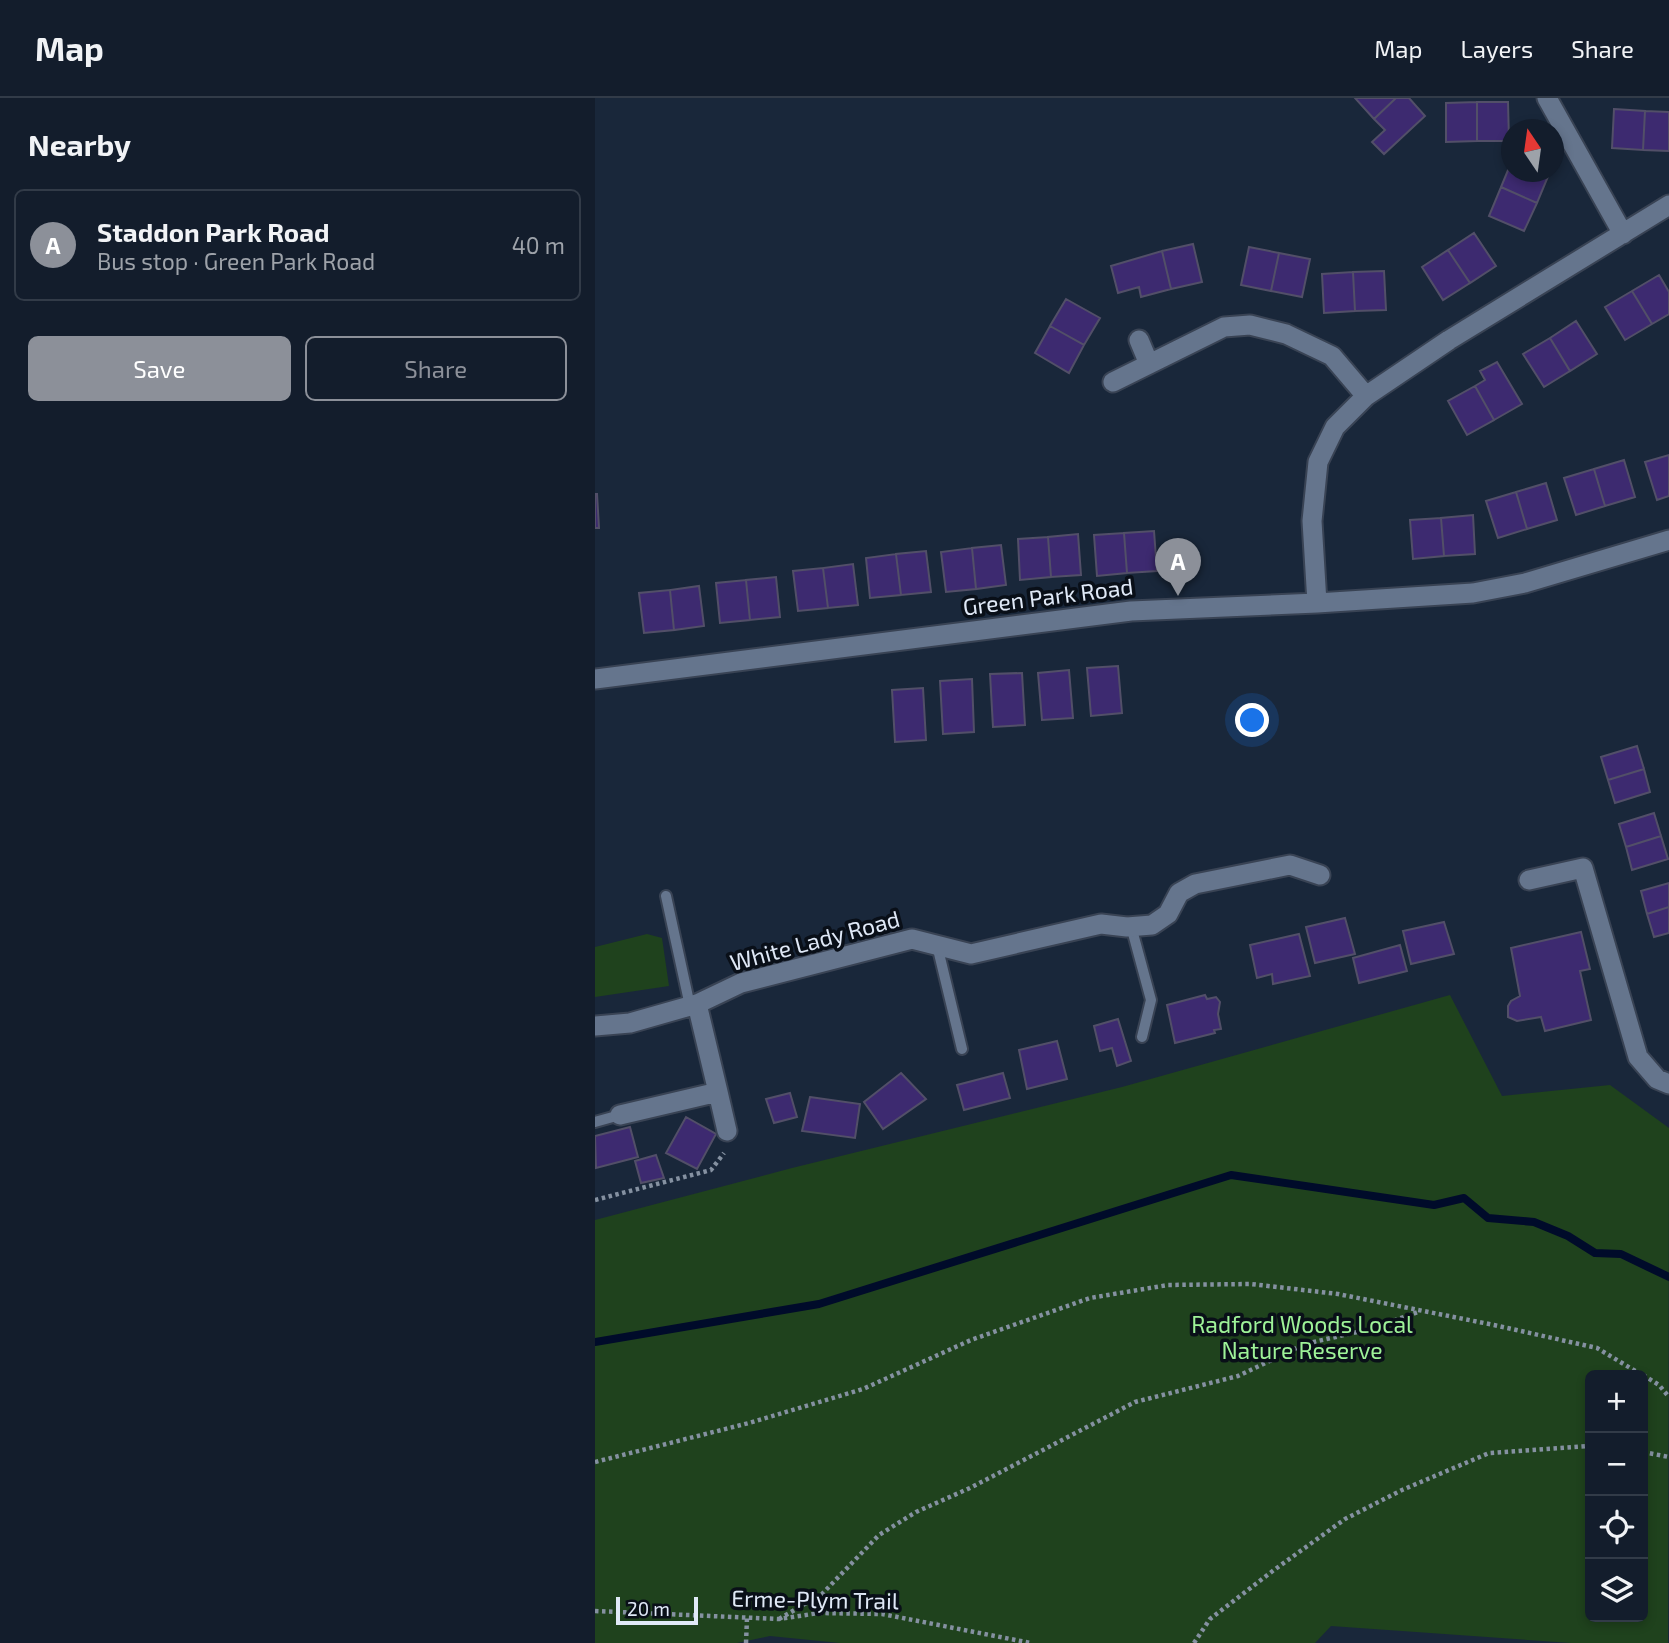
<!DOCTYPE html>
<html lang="en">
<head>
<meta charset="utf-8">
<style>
  :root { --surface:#131d2c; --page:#1c2634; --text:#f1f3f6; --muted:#9da2a9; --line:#323b48; --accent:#8c9099 }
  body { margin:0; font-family:"Exo 2",sans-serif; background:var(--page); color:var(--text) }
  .controls { position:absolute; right:21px; bottom:21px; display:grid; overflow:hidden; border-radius:10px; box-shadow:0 4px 10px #0003 }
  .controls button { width:63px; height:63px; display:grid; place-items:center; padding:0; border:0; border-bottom:2px solid var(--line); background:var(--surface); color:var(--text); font:35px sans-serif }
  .compass { position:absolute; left:906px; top:21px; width:63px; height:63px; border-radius:50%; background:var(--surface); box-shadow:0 4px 10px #0003; rotate:347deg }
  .scale { position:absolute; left:21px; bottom:18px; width:82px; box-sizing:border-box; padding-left:7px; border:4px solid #e0e9f7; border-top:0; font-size:19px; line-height:24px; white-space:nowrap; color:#e0e9f7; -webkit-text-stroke:5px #090f18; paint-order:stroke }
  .you { position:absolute; left:658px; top:623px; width:24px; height:24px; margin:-18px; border:5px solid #fff; border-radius:50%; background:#1a73e8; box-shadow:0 0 0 10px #1a73e833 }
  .badge { display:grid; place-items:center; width:46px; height:46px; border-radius:50%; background:var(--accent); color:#fff; font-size:23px; font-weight:700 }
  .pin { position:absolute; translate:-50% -58px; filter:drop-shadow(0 2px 4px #0008) }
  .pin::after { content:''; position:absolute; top:37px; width:24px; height:21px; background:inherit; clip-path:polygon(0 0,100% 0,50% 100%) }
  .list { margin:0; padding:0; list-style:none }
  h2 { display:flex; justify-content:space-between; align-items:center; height:91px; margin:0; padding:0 28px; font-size:30px }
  h2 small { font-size:23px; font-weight:400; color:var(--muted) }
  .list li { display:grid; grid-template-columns:46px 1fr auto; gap:21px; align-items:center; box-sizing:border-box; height:112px; margin:0 14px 14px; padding:0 14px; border:2px solid var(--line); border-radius:10px }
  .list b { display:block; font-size:26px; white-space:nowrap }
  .list p { margin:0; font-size:23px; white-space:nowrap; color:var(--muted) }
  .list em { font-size:23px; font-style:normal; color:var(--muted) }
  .actions { display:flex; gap:14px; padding:21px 28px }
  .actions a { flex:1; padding:16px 0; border:2px solid var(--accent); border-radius:10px; text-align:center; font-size:24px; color:var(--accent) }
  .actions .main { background:var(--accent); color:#fff }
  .icon { flex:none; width:38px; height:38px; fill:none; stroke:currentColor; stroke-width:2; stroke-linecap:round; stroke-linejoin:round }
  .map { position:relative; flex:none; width:1074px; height:1545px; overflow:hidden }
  header { display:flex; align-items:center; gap:42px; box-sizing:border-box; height:98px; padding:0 35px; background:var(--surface); border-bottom:2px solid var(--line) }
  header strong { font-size:33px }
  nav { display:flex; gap:38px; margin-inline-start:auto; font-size:24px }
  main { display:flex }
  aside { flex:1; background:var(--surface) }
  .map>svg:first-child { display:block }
  .green { fill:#1f421d; fill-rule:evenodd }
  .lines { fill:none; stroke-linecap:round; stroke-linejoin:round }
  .stream { stroke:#000b2a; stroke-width:8 }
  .building { fill:#3d2a70; stroke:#524f68; stroke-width:2 }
  .service-casing { stroke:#394354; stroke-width:14 }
  .minor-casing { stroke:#394354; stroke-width:23 }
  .path { stroke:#8591a1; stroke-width:4.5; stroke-dasharray:3.5 3.5; stroke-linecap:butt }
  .service { stroke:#65758d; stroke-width:10 }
  .minor { stroke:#65758d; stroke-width:19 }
  .labels { text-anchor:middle; stroke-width:7; stroke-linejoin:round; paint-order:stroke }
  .street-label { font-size:23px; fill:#e0e9f7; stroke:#090f18 }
  .park-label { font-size:23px; fill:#9ef298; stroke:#090f18 }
</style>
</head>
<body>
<header>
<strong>Map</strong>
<nav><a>Map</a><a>Layers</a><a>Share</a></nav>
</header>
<main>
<aside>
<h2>Nearby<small></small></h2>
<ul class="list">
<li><span class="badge">A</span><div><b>Staddon Park Road</b><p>Bus stop · Green Park Road</p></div><em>40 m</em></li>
</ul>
<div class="actions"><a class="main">Save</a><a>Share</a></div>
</aside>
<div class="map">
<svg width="1074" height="1545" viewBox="0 0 1074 1545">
  <rect width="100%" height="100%" fill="#19273a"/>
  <path class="green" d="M52 836 67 840 74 888 0 899V849Z
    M855 897 907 998 1015 987 1074 1030 1073 1545H976L736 1528 720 1545H245L175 1538 142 1545H0V1122L197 1070 527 989ZM1048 1277V1519H995V1277Z"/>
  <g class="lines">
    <path class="stream" d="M0 1244 224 1206 636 1077 839 1107 869 1100 893 1120 939 1124 973 1138 1000 1155 1026 1156 1074 1179"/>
  </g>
  <path class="building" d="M760 0H801L779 21Z
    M801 0H814L830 18 789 56 777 44 790 32 779 21Z
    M882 4V43L851 44V5Z
    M882 4H913L914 43H882Z
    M1019 11 1050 13 1048 52 1017 50Z
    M1050 13 1074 14V53L1048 52Z
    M916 65V74H948L954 76 942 105 906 89Z
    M906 89 942 105 929 133 894 118Z
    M879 135 901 168 875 185 853 152Z
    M598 146 607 184 576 191 567 153Z
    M654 149 684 155 676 193 646 187Z
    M853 152 875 185 848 202 827 169Z
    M567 153 576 191 546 199 544 189 523 195 516 168Z
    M684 155 715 161 707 199 676 193Z
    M789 173 791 212 760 213 758 174Z
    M758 174 760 213 729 215 727 176Z
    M1064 177 1074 194V216L1057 226 1037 193Z
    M1037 193 1057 226 1030 242 1010 209Z
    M471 201 505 220 489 247 455 228Z
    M981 223 1002 256 975 273 955 240Z
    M455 228 489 247 474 275 440 255Z
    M955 240 975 273 949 289 928 256Z
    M902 264 927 306 899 322 880 288 890 282 885 273Z
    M880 288 899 322 872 337 853 303Z
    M1074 357V398L1062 402 1050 364Z
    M1029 362 1040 399 1010 408 999 371Z
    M999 371 1010 408 981 417 969 380Z
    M951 385 962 422 932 431 921 394Z
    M921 394 932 431 903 440 891 403Z
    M0 396H2L4 430H0Z
    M878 417 880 456 849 458 846 420Z
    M846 420 849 458 818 461 815 422Z
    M559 433 562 473 532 475 529 435Z
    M529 435 532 475 502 478 499 437Z
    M483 436 486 477 456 479 453 439Z
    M453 439 456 479 425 482 423 441Z
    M406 447 411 487 381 491 377 450Z
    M377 450 381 491 351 494 346 454Z
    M331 453 336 494 306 497 301 456Z
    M301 456 306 497 275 500 271 460Z
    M258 466 263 507 233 510 228 470Z
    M228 470 233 510 203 513 198 473Z
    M181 479 185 519 155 522 151 482Z
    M151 482 155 522 125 525 121 485Z
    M104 488 109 528 79 532 75 492Z
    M75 492 79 532 49 535 44 495Z
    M523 568 527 615 496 618 492 570Z
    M474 572 478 620 447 622 443 575Z
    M427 575 430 627 398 629 395 576Z
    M377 581 379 634 348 636 345 583Z
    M328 590 331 642 300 644 297 592Z
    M1042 648 1049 671 1013 682 1006 659Z
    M1049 671 1055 694 1020 705 1013 682Z
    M1059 715 1066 738 1031 749 1024 726Z
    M1066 738 1073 761 1037 772 1031 749Z
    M1074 785V809L1052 816 1046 793Z
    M1074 809V835L1059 839 1052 816Z
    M750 820 760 856 720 865 711 829Z
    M849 824 859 856 816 866 808 833Z
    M986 834 995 871 985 873 996 922 950 933 946 919 922 923 913 919V908L916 903 925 898 916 850Z
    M704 836 715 878 678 886 677 876 662 880 655 847Z
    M805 847 812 873 764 885 758 860Z
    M610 897 612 901 621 899 625 904 623 916 626 931 619 932 620 935 580 945 572 907Z
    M523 921 536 963 522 968 517 950 505 953 499 928Z
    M462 943 472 981 432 991 424 952Z
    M306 975 331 1001 288 1031 269 1004Z
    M408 975 415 1000 369 1012 362 987Z
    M195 995 202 1019 179 1025 171 1001Z
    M215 999 265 1006 260 1040 207 1033Z
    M91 1019 121 1036 102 1071 71 1055Z
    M35 1029 43 1059 1 1070 0 1038Z
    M61 1057 69 1080 46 1085 40 1063Z"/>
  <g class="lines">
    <defs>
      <path id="service" d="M71 798 95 908
        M536 828 556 902 547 939
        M342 847 367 951
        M0 1024 25 1017"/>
      <path id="minor" d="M952 0 1028 136
        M544 242 554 266
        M518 284 629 229 655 227 691 236 737 258 771 298
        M722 505 717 423 723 364 740 329 771 298 854 242 1074 107
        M0 581 536 513 722 505 878 495 930 485 1074 442
        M934 782 988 770 1043 959 1062 981 1074 986
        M0 928 35 925 102 906 146 885 317 841 376 856 506 826 532 829 557 827 573 816 584 795 600 786 695 767 725 777
        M123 994 132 1033
        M25 1017 123 994 102 906"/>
    </defs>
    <use href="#service" class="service-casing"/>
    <use href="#minor" class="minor-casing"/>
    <path class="path" d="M0 1102 116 1072 129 1055
      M1048 1277 1064 1287 1074 1299
      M1048 1354 1074 1359
      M0 1364 154 1325 268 1291 376 1242 495 1200 573 1187 656 1186 743 1196 899 1227 1002 1250 1047 1277
      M0 1513 184 1521 224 1515 287 1516 436 1545
      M184 1521 227 1496 284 1437 321 1414 375 1390 540 1304 643 1278 710 1246 775 1231 823 1214
      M151 1545 152 1520
      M599 1545 615 1521 679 1472 750 1421 807 1392 894 1355 995 1348"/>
    <use href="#service" class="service"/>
    <use href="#minor" class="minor"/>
  </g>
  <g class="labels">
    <g class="street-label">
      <text transform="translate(453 499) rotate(-7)" y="8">Green Park Road</text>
      <text transform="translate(220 843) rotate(-15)" y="8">White Lady Road</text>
      <text transform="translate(220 1502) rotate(1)" y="8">Erme-Plym Trail</text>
    </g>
    <g class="park-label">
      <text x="707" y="1235">Radford Woods Local<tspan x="707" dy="26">Nature Reserve</tspan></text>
    </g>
  </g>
</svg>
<div class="controls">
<button>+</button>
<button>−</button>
<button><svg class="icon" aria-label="locate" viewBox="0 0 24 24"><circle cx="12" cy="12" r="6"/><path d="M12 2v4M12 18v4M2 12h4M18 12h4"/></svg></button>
<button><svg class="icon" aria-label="layers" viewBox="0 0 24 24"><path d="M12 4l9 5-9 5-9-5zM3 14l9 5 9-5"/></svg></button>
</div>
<svg class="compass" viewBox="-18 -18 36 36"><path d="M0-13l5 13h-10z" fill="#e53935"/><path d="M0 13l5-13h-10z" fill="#9da2a9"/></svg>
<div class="scale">20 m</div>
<div class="you"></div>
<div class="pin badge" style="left:583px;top:498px">A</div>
</div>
</main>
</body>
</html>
